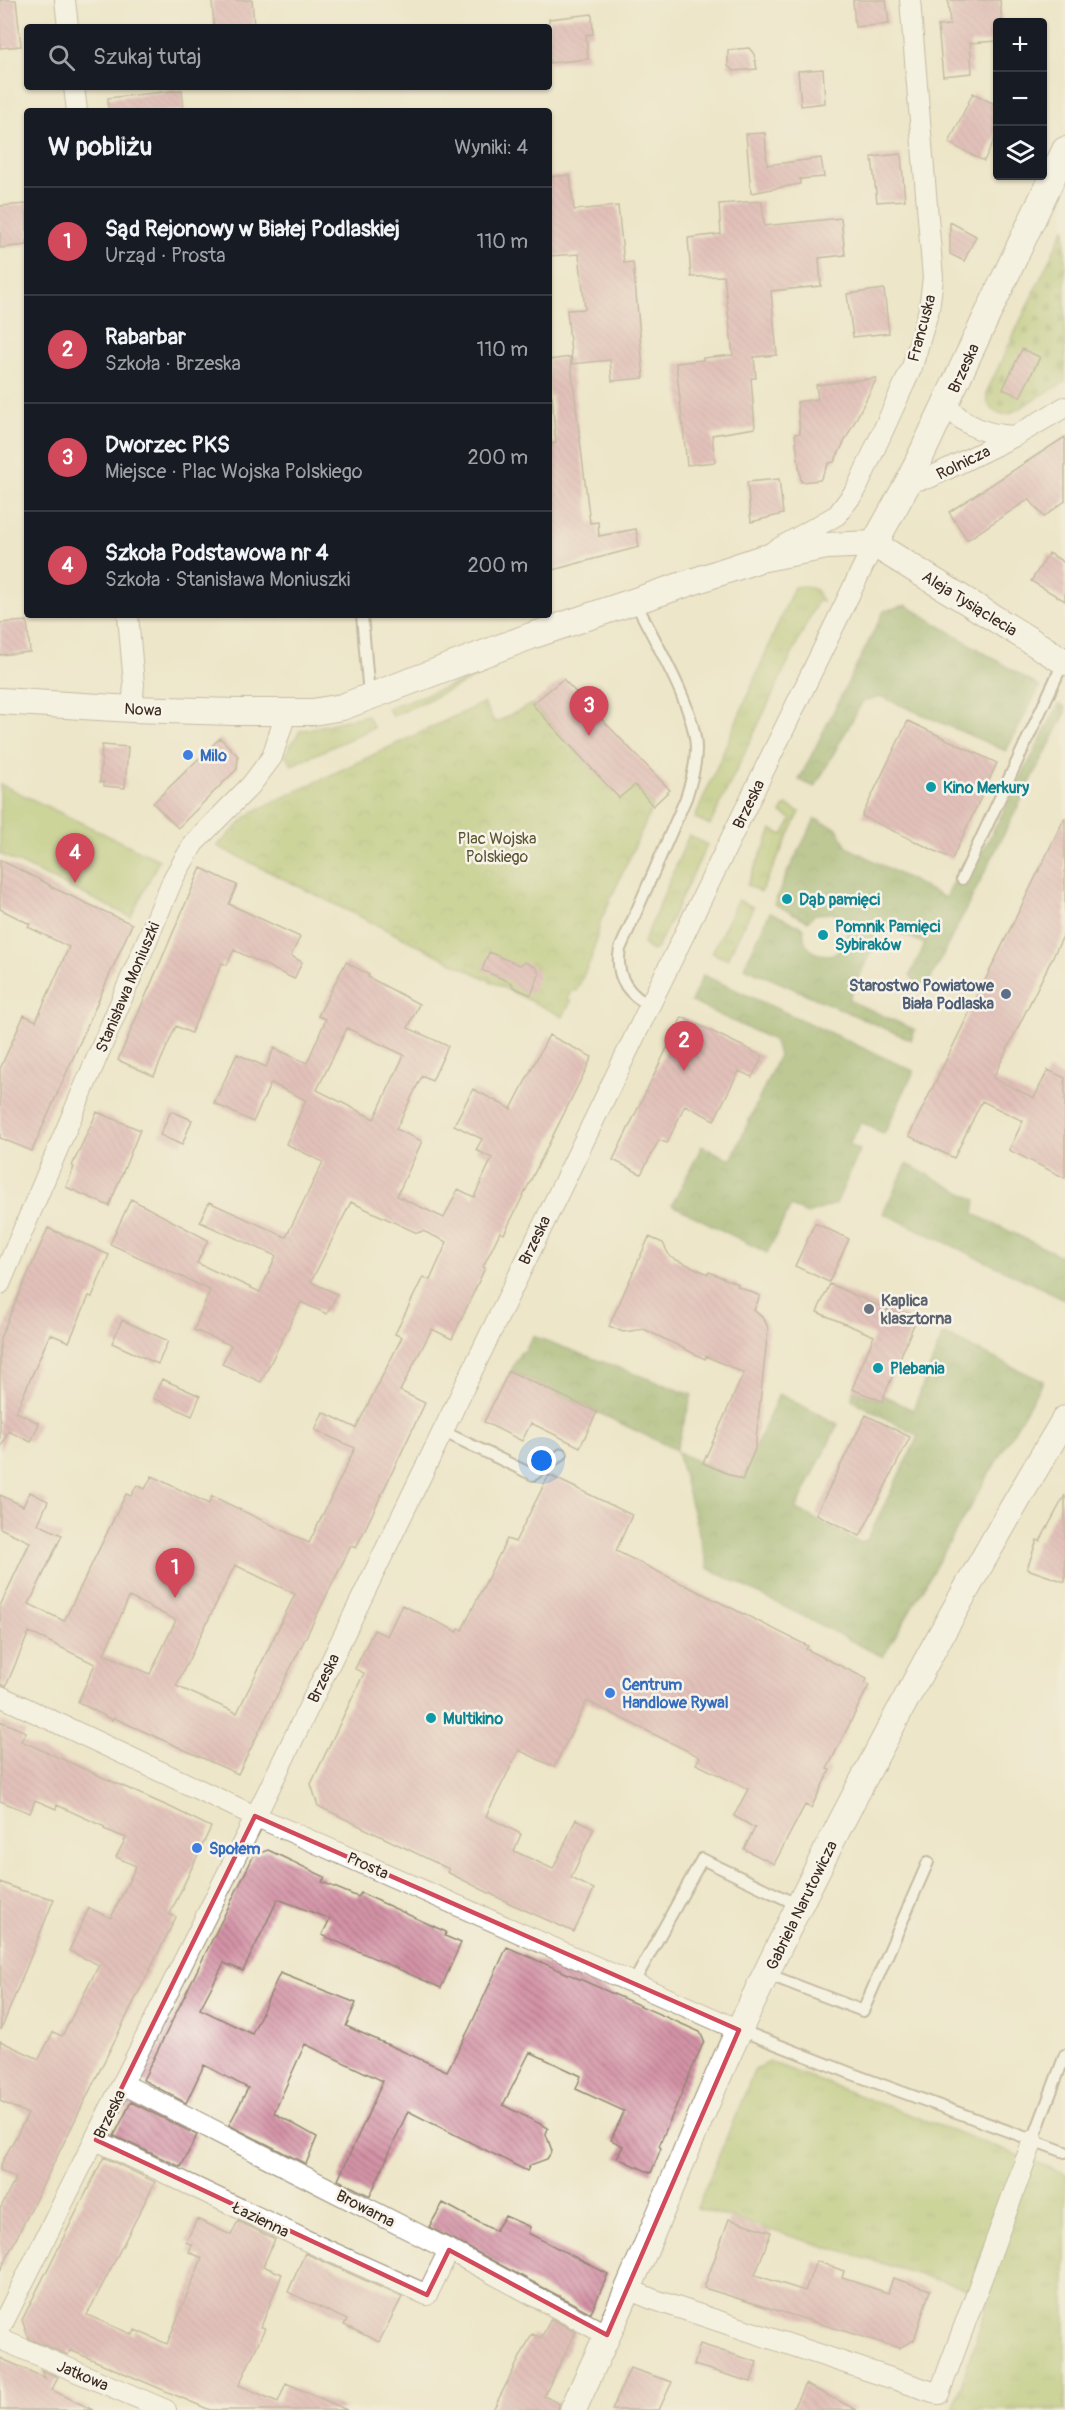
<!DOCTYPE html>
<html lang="pl">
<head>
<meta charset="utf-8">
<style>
  :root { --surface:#171b24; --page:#242831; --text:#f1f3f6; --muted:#9ea1a6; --line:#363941; --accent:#d1495b }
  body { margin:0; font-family:Pangolin,sans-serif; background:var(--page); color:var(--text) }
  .controls { position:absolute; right:18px; top:18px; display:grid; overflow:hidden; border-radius:6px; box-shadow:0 2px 4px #0004 }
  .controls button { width:54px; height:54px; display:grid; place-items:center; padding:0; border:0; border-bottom:2px solid var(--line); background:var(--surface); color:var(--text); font:30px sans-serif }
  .you { position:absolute; left:542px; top:1461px; width:21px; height:21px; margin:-15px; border:4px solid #fff; border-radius:50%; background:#1a73e8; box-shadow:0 0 0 9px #1a73e833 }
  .badge { display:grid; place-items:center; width:39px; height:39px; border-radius:50%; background:var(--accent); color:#fff; font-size:20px; font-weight:700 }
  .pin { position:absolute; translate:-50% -50px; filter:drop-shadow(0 2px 3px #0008) }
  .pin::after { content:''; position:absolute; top:32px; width:21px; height:18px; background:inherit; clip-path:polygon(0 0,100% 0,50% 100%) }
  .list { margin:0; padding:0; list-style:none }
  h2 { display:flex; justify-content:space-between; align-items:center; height:78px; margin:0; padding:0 24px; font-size:26px }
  h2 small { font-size:20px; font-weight:400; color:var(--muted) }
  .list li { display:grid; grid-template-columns:39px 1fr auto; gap:18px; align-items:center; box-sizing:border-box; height:108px; padding:0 24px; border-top:2px solid var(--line) }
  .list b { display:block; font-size:22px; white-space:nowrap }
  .list p { margin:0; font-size:20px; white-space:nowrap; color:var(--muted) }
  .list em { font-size:20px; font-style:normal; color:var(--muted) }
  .icon { flex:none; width:33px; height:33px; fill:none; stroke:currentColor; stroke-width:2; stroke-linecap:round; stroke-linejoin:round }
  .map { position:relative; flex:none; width:1065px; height:2410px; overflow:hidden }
  .search { position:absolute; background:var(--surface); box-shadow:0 2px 4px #0004; left:24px; top:24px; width:528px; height:66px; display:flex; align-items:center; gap:15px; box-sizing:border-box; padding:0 21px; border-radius:6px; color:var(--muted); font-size:22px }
  .panel { position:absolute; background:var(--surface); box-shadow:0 2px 4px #0004; left:24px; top:108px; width:528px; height:510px; border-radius:6px }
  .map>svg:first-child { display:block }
  .grass { fill:url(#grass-tufts); stroke:#707440; stroke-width:1.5 }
  .forest { fill:url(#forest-crowns); stroke:#60683c; stroke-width:1.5 }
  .cemetery { fill:url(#cemetery-stones); stroke:#707440; stroke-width:1.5 }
  .park { fill:url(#park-crowns); stroke:#707440; stroke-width:1.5 }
  .pitch { fill:#a6be63; stroke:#707440; stroke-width:1.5 }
  .building { fill:url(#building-back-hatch); fill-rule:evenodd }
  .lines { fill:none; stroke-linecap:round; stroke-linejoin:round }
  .service-casing { stroke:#948874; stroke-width:14 }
  .minor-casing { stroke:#948874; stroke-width:22 }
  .tertiary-casing { stroke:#948874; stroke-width:28 }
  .service { stroke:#fff; stroke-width:10 }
  .minor { stroke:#fff; stroke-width:20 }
  .tertiary { stroke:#fff; stroke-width:26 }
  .marked { fill:none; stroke:#d1495b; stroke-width:4.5; stroke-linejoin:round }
  .shop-dot { fill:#3f7fe0; stroke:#f7f3e8; stroke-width:2 }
  .culture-dot { fill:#0f9aa8; stroke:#f7f3e8; stroke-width:2 }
  .service-dot { fill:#5c6f8a; stroke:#f7f3e8; stroke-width:2 }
  .worship-dot { fill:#6b7280; stroke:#f7f3e8; stroke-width:2 }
  .labels { text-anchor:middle; stroke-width:5; stroke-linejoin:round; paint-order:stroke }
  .street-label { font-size:16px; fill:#3b2a1e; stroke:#f7f3e8 }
  .shop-label { font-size:16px; font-weight:bold; fill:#366cbe; stroke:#f7f3e8; text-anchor:start }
  .culture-label { font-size:16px; font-weight:bold; fill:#0d838f; stroke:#f7f3e8; text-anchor:start }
  .park-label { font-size:16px; fill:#5b5633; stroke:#f7f3e8 }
  .service-label { font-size:16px; font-weight:bold; fill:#4e5e75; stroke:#f7f3e8; text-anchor:end }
  .worship-label { font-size:16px; font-weight:bold; fill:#5b616d; stroke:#f7f3e8; text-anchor:start }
</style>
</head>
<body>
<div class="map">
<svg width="1065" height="2410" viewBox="0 0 1065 2410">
  <defs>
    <pattern id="grass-tufts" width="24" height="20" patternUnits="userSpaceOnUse" patternTransform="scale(1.5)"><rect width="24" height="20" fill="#a6be63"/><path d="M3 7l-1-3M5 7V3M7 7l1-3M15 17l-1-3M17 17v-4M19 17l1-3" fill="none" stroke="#889b51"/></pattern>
    <pattern id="forest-crowns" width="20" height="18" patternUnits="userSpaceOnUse" patternTransform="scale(1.5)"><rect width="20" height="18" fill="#84a559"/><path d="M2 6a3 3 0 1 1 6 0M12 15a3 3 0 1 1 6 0" fill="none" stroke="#6d8749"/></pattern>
    <pattern id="cemetery-stones" width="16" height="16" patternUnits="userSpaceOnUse" patternTransform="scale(1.5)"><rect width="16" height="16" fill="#a6be63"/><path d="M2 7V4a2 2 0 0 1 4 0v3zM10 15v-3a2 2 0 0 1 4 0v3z" fill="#889b51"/></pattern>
    <pattern id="park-crowns" width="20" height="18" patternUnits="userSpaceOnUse" patternTransform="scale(1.5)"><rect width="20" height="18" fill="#a6be63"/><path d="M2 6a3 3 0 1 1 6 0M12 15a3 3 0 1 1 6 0" fill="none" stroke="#889b51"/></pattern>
    <pattern id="building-back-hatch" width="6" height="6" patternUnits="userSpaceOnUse" patternTransform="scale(1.5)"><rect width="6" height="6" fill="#d493a7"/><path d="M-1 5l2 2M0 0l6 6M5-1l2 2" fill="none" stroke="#ad7887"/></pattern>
  </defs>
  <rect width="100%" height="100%" fill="#f7f3e8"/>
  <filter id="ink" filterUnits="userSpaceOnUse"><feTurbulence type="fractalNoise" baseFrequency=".0167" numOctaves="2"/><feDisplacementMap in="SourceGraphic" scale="12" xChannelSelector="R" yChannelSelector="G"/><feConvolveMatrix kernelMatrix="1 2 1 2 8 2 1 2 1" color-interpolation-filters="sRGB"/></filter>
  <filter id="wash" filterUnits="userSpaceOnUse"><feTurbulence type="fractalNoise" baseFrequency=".008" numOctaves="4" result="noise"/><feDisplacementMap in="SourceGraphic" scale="24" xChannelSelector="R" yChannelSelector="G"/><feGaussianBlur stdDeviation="1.35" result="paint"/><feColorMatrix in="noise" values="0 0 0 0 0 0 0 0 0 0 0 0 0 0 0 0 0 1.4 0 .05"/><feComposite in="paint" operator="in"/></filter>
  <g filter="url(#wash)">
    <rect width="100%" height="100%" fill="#ede6c9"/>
    <path class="grass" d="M804 586 816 590 822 601 818 600 710 825 695 818 794 587Z
      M484 674 393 716 387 708Z
      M367 715 374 728 292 765 285 755 300 731Z
      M786 805 800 812 761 892 747 885 772 830 783 835 792 819 781 813Z
      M689 835 707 845 657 948 652 951 643 944Z
      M738 900 753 907 727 959 712 953Z
      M770 2062 1065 2173V2410H953L990 2296 697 2208 755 2069Z"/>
    <path class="forest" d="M906 605 1040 687 1006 751 882 697 863 701 815 787 799 780 884 611Z
      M1059 704 1065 707V714L929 982 923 985 916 984 910 975 925 944 883 926 848 1000 915 1030 911 1040 744 967 770 912 804 928C801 949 816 957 835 954 850 942 852 924 834 913L815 914 808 921 774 904 788 871 815 819 837 828 847 847 945 898 960 868 977 862Z
      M703 975 914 1071 884 1134 861 1122 849 1145 860 1150 836 1204 807 1214 791 1206 767 1253 672 1205 702 1146 731 1160 779 1055 773 1040 691 1002Z
      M907 1164 976 1200 974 1214 1065 1258V1299L883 1213Z
      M943 1334 1043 1381 883 1657 708 1568 677 1452 741 1480 779 1394 838 1424 796 1509 860 1542 867 1540 918 1436 852 1400 853 1390 882 1401 885 1396 913 1410Z
      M533 1336 692 1395 676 1450 511 1371 520 1353 525 1351Z"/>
    <path class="cemetery" d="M1065 227V382L1009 414C994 416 985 406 987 391Z"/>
    <path class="park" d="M483 703 495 723 532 704 592 769 624 772 653 806 601 920 591 959 576 991 572 990 567 1000 571 1001 563 1017 217 846 252 812Z"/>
    <path class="pitch" d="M0 784 159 860 131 917 0 854Z"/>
    <g id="blocks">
      <path class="building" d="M0 0H16L21 46 0 48Z
        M212 0H252L254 27H214Z
        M853 0H886L889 24 855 27Z
        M948 0H1000L1002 22H998V41L970 43 972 73 943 76 938 26 950 25Z
        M592 14 593 34 586 35 588 59 549 63V19Z
        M749 48 754 54 757 69 734 71 728 66V50Z
        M823 69 825 103 801 106 798 71Z
        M182 90 184 111H108V98Z
        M973 93 998 106V132L984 161 949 143Z
        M765 133 767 165 821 158 824 177 800 179V184L751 193 746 134Z
        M901 154 905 200 877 202 872 157Z
        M570 175 574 210 618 206 624 263 633 262 644 378 612 381 610 360 572 364 567 310 585 309 579 254 549 256V177Z
        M762 201 764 226 841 218 845 255 819 258 821 286 771 291 777 355 754 357 756 378H751L755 428 712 435 715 462 687 465 676 363 703 360V358L733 355 724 276 691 277 688 238 721 234 719 204Z
        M27 204V245L0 248V206Z
        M950 222 976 236 964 261 950 254Z
        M884 289 889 333 853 337 847 294Z
        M1022 349 1040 357 1020 397 1003 389Z
        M570 357 590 523 598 522 599 536 636 529 639 547 549 571V444L556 443 552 396H549V360Z
        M877 378 834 462 829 463 820 480 801 482 795 434 800 433 797 402 818 399 816 385Z
        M1065 437V501L1044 517 1029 499 967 540 949 512Z
        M779 479 783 514 751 522 747 482Z
        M1049 553 1065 563V601L1031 581Z
        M27 621 30 652 0 655V623Z
        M563 679 670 790 653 806 635 785 619 798 532 704Z
        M908 721 997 763 952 859 862 816Z
        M220 738 238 756 237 769 178 828 153 803Z
        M102 745 128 747 125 788 104 786V782H100Z
        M1065 817V932L993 1078 1034 1098 1048 1070 1065 1078V1178L1009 1150 1023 1121 982 1101 954 1158 909 1136Z
        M0 860 50 885 49 886 132 924 32 1151 0 1138V1069L24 1015 36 1021 69 947 28 927 30 924 0 909Z
        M201 868 237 885 229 904 300 937 291 956 302 962 294 979 234 950 227 965 222 963 191 1033 176 1026 154 1076 118 1060Z
        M489 952 519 965 525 962 537 968 539 975 531 995 513 987 512 983 482 970Z
        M346 962 369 975 368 977 419 1004 408 1028 448 1046 432 1081 422 1076 396 1129 422 1141 397 1196 444 1218 458 1189 474 1197 492 1158 476 1150 482 1139 454 1125 473 1089 511 1109 549 1035 592 1057 504 1234 500 1232 483 1267 485 1268 452 1339 432 1329 400 1391 425 1403 356 1548 351 1546 238 1774 114 1718 112 1720 78 1702 95 1664 29 1632 6 1686 0 1684V1606L30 1542 0 1528V1495L23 1506 30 1492 48 1501 38 1524 62 1535 29 1604 64 1621 126 1494 131 1496 137 1485 145 1489 152 1476 209 1504 212 1496 309 1543 355 1448 315 1430 323 1412 356 1428 402 1337 395 1334 423 1277 430 1280 447 1242 423 1231 417 1233 351 1202 311 1282 337 1294 327 1314 301 1302 261 1382 222 1364 231 1345 194 1330 210 1290 110 1244 131 1199 208 1240 197 1263 260 1292 276 1256 200 1222 209 1202 286 1237 323 1162 286 1144 306 1100 271 1083 253 1122 214 1103 237 1054 266 1067 274 1048 307 1063 326 1019 318 1016ZM347 1028 404 1055 374 1119 317 1090ZM235 1565 295 1594 237 1713 176 1686ZM129 1597 176 1620 150 1674 104 1654Z
        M682 1017 763 1056 752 1077 739 1071 714 1120 685 1105 667 1143 659 1140 641 1174 613 1160Z
        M171 1111 192 1120 182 1145 160 1135Z
        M97 1112 140 1130 109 1206 66 1187 74 1167 72 1166Z
        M815 1223 849 1239 829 1282 795 1266Z
        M48 1228 109 1255 92 1297 89 1296 69 1342 50 1334 16 1412 39 1423 31 1442 8 1431 0 1450V1338Z
        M649 1237 663 1243 670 1257 708 1274 709 1272 738 1284 737 1286 760 1296 754 1310 764 1319 768 1328 755 1449 742 1480 703 1463 744 1373 706 1356 705 1359 644 1329 623 1332 609 1326Z
        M830 1284 915 1322 882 1401 852 1389 874 1336 817 1312Z
        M122 1320 168 1341 158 1364 112 1343Z
        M509 1371 597 1412 580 1447 531 1423 522 1441 484 1422Z
        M162 1379 200 1396 192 1416 153 1398Z
        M866 1415 910 1437 860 1536 816 1514Z
        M549 1475 632 1515 616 1551 808 1646 806 1649 867 1679 865 1683 869 1685 827 1769 830 1770 811 1808 805 1805 774 1864 744 1849 755 1828 734 1816 748 1789 696 1764 700 1757 587 1701 554 1767 519 1750 486 1816 521 1834 514 1851 553 1869 576 1819 594 1828 571 1878 594 1889 574 1932 507 1902 447 1872 449 1869 318 1806 311 1784 364 1673 355 1669 374 1630 387 1636 402 1605 458 1632 459 1629 462 1630 507 1539 515 1542Z
        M1065 1495V1582L1027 1569 1037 1540 1040 1541Z
        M0 1721 26 1732 21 1741 172 1808 211 1827 170 1914 176 1917 0 2271V2209L16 2178 0 2170V2166L28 2114 0 2101V2041L39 2059 53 2032 62 2036 99 1965 69 1951 89 1908 111 1918 136 1866 116 1857 126 1838 104 1829 105 1827 57 1805 56 1809 35 1800 30 1813 0 1801Z
        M268 1850 325 1877 322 1882 358 1897 361 1893 446 1932 445 1936 461 1943 455 1956 441 1988 322 1935 330 1919 278 1899 243 1971 224 1963 200 2009 252 2034 280 1973 356 2003 346 2026 447 2071 469 2029 507 1947 700 2032 704 2041 659 2146 661 2148 651 2173 617 2158 623 2146 611 2140 624 2111 576 2089 581 2076 530 2052 503 2105 548 2128 546 2134 552 2151 547 2159 530 2165 527 2171 408 2111 370 2196 338 2180 383 2081 305 2044 274 2113 317 2137 306 2164 229 2125 248 2088 204 2065 186 2103 143 2080 254 1855Z
        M0 1882 20 1890 54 1899 1 2030Z
        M131 2102 197 2135 181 2167 114 2136Z
        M104 2157 155 2182 87 2315 133 2335 135 2330 167 2344 202 2258 189 2252 192 2245 186 2242 197 2219 231 2235 238 2221 275 2239 263 2266 282 2274 261 2327 265 2328 239 2385 278 2402 286 2383 347 2410H210L70 2350 68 2355 29 2339 22 2320Z
        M443 2203 495 2231 505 2216 530 2227 528 2233 608 2274 591 2313 429 2227Z
        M729 2219 771 2232 755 2275 805 2291 816 2261 844 2271 842 2278 888 2293 893 2278 930 2290 914 2340 899 2348 704 2288Z
        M305 2253 402 2297 379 2342 344 2325 347 2320 288 2292Z
        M551 2319 576 2332 544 2396 559 2404 558 2410H493L532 2334 541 2338Z
        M700 2344 757 2362 751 2382 694 2365Z
        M0 2358 45 2378 41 2370 58 2377 52 2390 93 2410H0Z
        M630 2368 672 2382 659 2410H612Z
        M805 2384 857 2410H792Z"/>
    </g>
  </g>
  <g filter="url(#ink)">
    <use href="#blocks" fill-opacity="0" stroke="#948874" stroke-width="1.5"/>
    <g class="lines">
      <defs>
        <path id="service" d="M635 601C653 639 696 708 696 749 696 766 691 782 686 798L620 949C615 975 626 993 649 1005
          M362 615 369 695
          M962 879 1064 661
          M442 1431 533 1475 562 1454
          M767 1974 863 2011 928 1862
          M634 1982 702 1859 800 1906
          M740 2030 850 2073 1065 2152
          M1033 2140 1065 2055"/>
        <path id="minor" d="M65 0 68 27
          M74 87 77 111
          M946 405C965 426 986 435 1015 436
          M909 481 929 478 1015 436 1065 407
          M772 552 837 515 856 490 912 367 929 309 933 278 910 0
          M128 615 134 684 132 709
          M0 1284 174 877 194 843 251 785 272 757 286 713
          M0 1696 255 1816 739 2030
          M123 2084 449 2250 607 2335
          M96 2140 318 2246 427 2295 449 2250
          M628 2289 652 2299 939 2394 1033 2140
          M0 2329 250 1828 874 544
          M0 2339 166 2410"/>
        <path id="tertiary" d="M874 544 909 481 1065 150
          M874 544 1065 662
          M0 701 132 709 234 712H313L342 707 531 636 760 559 827 546 874 544
          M573 2410C591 2369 611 2329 628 2289 666 2202 700 2113 740 2028 838 1820 947 1616 1065 1419"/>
      </defs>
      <use href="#service" class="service-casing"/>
      <use href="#minor" class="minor-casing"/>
      <use href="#tertiary" class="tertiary-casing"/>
      <use href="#service" class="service"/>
      <use href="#minor" class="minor"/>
      <use href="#tertiary" class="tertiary"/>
    </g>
  </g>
  <path d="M0 0H1065V2410H0ZM255 1816 739 2030 607 2335 449 2250 427 2295 96 2140Z" fill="#ede6c9" fill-opacity=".55" fill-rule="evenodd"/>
  <path class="marked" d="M255 1816 739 2030 607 2335 449 2250 427 2295 96 2140Z"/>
  <g class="shop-dot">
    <circle cx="188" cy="755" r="6"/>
    <circle cx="610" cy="1693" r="6"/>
    <circle cx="197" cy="1848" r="6"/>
  </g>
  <g class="culture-dot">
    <circle cx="931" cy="787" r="6"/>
    <circle cx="787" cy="899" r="6"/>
    <circle cx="823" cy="935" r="6"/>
    <circle cx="878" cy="1368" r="6"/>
    <circle cx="431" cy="1718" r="6"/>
  </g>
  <circle class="service-dot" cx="1006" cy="994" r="6"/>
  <circle class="worship-dot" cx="869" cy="1309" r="6"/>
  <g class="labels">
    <g class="street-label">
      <text transform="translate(921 328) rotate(-75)" y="6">Francuska</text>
      <text transform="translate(963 368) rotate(-65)" y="6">Brzeska</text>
      <text transform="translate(963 462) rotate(-26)" y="6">Rolnicza</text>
      <text transform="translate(970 603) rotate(32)" y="6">Aleja Tysiąclecia</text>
      <text transform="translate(143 709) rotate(3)" y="6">Nowa</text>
      <text transform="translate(748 804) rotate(-64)" y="6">Brzeska</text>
      <text transform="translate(127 987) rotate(-67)" y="6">Stanisława Moniuszki</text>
      <text transform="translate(534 1240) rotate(-64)" y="6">Brzeska</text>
      <text transform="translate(323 1678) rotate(-64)" y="6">Brzeska</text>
      <text transform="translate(368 1865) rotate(24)" y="6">Prosta</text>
      <text transform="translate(801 1905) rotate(-64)" y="6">Gabriela Narutowicza</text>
      <text transform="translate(109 2114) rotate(-64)" y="6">Brzeska</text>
      <text transform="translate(366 2208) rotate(27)" y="6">Browarna</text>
      <text transform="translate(261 2219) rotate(26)" y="6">Łazienna</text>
      <text transform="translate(83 2375) rotate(23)" y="6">Jatkowa</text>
    </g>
    <g class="shop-label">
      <text x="200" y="761">Milo</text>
      <text x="622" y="1690">Centrum<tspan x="622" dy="18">Handlowe Rywal</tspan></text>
      <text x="209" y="1854">Społem</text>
    </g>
    <g class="culture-label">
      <text x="943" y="793">Kino Merkury</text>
      <text x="799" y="905">Dąb pamięci</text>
      <text x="835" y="932">Pomnik Pamięci<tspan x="835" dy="18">Sybiraków</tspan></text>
      <text x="890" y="1374">Plebania</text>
      <text x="443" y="1724">Multikino</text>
    </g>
    <g class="park-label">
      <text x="497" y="844">Plac Wojska<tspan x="497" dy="18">Polskiego</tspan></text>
    </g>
    <g class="service-label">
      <text x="994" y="991">Starostwo Powiatowe<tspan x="994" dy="18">Biała Podlaska</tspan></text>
    </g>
    <g class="worship-label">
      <text x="881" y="1306">Kaplica<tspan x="881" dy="18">klasztorna</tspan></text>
    </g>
  </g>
</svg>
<div class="controls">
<button>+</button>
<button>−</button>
<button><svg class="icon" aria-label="layers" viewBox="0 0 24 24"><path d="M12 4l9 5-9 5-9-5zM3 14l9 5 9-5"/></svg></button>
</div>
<div class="you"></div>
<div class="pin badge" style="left:175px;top:1598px">1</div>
<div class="pin badge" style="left:684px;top:1071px">2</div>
<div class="pin badge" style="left:589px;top:736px">3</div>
<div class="pin badge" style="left:75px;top:883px">4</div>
<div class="search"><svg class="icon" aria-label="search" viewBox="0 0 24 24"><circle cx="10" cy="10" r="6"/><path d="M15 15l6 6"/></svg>Szukaj tutaj</div>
<section class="panel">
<h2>W pobliżu<small>Wyniki: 4</small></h2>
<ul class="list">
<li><span class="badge">1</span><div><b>Sąd Rejonowy w Białej Podlaskiej</b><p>Urząd · Prosta</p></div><em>110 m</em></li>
<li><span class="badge">2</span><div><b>Rabarbar</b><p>Szkoła · Brzeska</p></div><em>110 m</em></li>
<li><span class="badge">3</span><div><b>Dworzec PKS</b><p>Miejsce · Plac Wojska Polskiego</p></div><em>200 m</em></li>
<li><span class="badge">4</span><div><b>Szkoła Podstawowa nr 4</b><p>Szkoła · Stanisława Moniuszki</p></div><em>200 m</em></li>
</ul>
</section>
</div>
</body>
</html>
